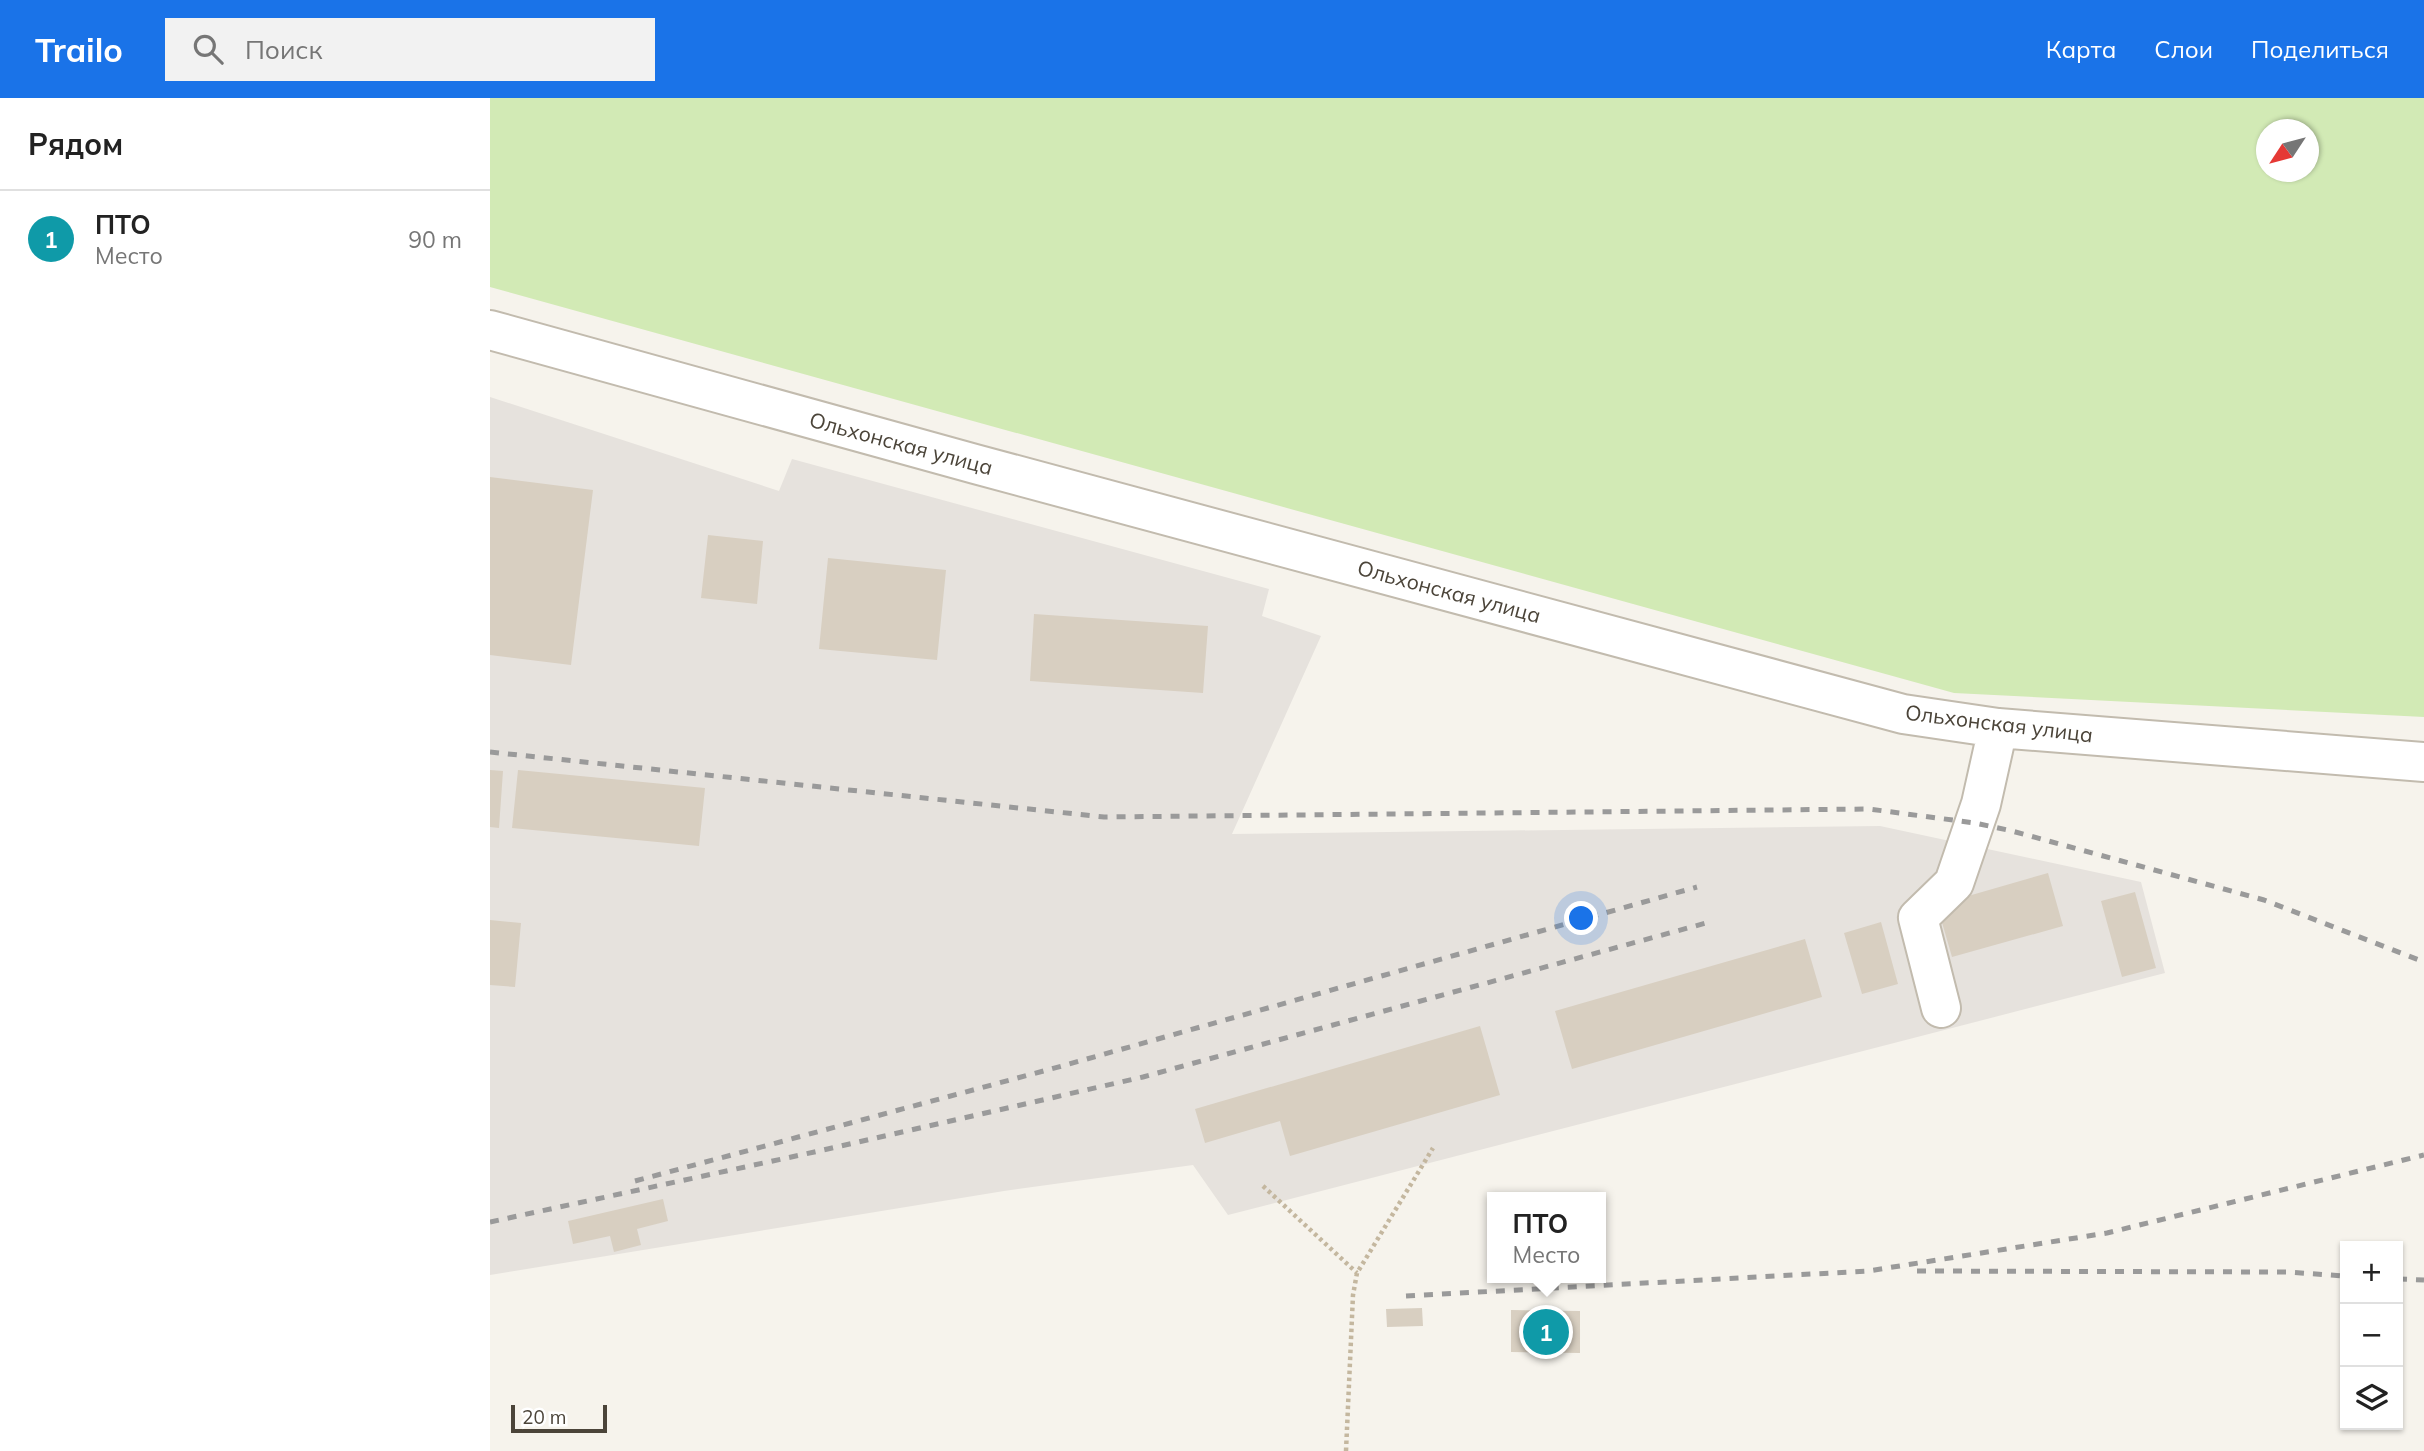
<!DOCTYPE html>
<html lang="ru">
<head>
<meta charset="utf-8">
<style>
  :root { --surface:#fff; --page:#f2f2f2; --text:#222; --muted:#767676; --line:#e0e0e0; --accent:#1a73e8 }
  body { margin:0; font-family:Mulish,sans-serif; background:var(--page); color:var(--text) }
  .controls { position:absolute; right:21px; bottom:21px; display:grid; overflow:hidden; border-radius:0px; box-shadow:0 2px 5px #0004 }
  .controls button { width:63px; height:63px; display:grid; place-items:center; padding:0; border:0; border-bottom:2px solid var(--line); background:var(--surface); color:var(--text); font:35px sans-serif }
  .compass { position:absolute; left:1766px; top:21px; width:63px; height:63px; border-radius:50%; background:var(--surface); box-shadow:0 2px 5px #0004; rotate:234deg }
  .scale { position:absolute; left:21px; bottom:18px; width:96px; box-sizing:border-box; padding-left:7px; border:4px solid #4b4439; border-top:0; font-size:19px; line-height:24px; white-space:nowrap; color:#4b4439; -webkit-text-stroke:5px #fff; paint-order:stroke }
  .you { position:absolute; left:1092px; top:821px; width:24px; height:24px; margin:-18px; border:5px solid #fff; border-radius:50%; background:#1a73e8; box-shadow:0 0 0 10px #1a73e833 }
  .badge { display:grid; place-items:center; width:46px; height:46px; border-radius:50%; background:var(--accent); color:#fff; font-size:23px; font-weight:700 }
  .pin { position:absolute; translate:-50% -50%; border:4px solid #fff; box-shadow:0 2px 7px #0006 }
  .popup { position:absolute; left:997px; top:1094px; width:119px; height:91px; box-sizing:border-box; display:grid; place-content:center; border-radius:0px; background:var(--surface); filter:drop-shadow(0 2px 5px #0005); font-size:23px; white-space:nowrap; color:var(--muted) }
  .popup b { font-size:26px; color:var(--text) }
  .popup::after { content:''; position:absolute; left:50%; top:100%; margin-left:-14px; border:14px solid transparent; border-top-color:var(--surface) }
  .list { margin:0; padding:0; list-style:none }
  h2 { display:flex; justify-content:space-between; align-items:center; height:91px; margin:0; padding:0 28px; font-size:30px }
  h2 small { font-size:23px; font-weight:400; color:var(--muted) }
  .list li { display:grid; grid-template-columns:46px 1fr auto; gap:21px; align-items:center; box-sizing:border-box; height:98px; padding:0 28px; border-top:2px solid var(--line) }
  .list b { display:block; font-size:26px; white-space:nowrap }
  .list p { margin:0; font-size:23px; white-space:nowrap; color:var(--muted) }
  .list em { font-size:23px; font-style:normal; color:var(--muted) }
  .icon { flex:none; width:38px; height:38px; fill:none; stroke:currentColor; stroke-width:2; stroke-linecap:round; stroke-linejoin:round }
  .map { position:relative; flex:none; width:1934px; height:1353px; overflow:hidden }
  header { display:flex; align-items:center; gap:42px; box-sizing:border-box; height:98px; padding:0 35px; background:var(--accent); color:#fff }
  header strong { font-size:33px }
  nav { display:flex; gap:38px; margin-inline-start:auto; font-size:24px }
  .search { width:490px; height:63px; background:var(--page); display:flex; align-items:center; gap:18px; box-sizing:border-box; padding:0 24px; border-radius:0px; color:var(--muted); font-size:26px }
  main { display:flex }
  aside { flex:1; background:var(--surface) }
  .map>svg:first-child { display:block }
  .industrial { fill:#e6e2dd }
  .green { fill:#d2eab5; fill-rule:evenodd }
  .building { fill:#d8cfc1 }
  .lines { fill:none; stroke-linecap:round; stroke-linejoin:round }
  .minor-casing { stroke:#c2bbae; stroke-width:42 }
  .path { stroke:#c4b79f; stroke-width:4.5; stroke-dasharray:3.5 3.5; stroke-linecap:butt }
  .minor { stroke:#fff; stroke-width:38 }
  .rail { stroke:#9a9a9a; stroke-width:5; stroke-dasharray:9 9; stroke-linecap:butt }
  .labels { text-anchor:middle; stroke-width:6; stroke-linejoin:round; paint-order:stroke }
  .street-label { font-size:21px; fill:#4b4439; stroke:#fff }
</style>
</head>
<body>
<header>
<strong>Trailo</strong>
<div class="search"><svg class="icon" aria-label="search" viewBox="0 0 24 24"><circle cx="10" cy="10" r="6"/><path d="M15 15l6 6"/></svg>Поиск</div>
<nav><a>Карта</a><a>Слои</a><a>Поделиться</a></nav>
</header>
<main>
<aside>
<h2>Рядом<small></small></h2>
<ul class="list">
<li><span class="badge" style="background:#0f9aa8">1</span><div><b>ПТО</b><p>Место</p></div><em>90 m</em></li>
</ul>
</aside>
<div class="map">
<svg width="1934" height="1353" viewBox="0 0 1934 1353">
  <rect width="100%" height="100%" fill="#f6f3ec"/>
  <path class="industrial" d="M0 299 289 393 302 361 779 491 772 518 831 538 742 736 1390 728 1651 784 1675 875 738 1117 703 1067 514 1093 0 1177Z"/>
  <path class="green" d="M0 0H1934V619L1464 595 0 189ZM1776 32H1818V74H1776Z"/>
  <path class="building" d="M0 379 103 392 81 567 0 557Z
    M218 437 273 443 267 506 211 500Z
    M338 460 456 472 447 562 329 551Z
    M544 516 718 528 713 595 540 583Z
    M0 672 13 673 9 730 0 729Z
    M28 672 215 690 209 748 22 730Z
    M1558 775 1573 828 1462 859 1447 807Z
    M1645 794 1666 870 1632 879 1611 803Z
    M0 822 31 825 25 889 0 887Z
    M1391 824 1408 886 1372 896 1354 835Z
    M1315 841 1332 899 1082 971 1065 913Z
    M990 928 1010 997 800 1058 790 1023 715 1045 705 1011Z
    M173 1101 178 1123 147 1131 151 1147 124 1154 120 1138 83 1146 78 1123Z
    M932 1210 933 1228 897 1229 896 1211Z
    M1021 1212 1090 1213V1255L1021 1254Z"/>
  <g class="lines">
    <defs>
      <path id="minor" d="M0 232 485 366 1413 616 1508 630 1934 664
        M1451 910 1428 820 1464 785 1491 706 1508 630"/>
    </defs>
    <use href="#minor" class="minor-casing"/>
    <path class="path" d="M773 1088 867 1175
      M856 1353 863 1197 867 1175 943 1050"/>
    <use href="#minor" class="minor"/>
    <path class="rail" d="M0 654 614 719 1379 711 1485 725 1522 733 1774 802 1934 864
      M145 1083 572 968 1207 789
      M0 1124 329 1053 653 979 1216 825
      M1427 1173 1796 1174 1855 1178
      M1908 1181 1934 1182
      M916 1198 1378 1173 1617 1135 1934 1057"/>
  </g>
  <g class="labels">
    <g class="street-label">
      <text transform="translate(411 346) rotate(15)" y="7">Ольхонская улица</text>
      <text transform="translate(959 494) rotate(15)" y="7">Ольхонская улица</text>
      <text transform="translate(1509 626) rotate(7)" y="7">Ольхонская улица</text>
    </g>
  </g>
</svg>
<div class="controls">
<button>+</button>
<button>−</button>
<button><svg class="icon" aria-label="layers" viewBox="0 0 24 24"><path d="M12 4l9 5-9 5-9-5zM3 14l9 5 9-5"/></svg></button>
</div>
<svg class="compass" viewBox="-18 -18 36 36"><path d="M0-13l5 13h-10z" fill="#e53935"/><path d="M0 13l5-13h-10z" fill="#767676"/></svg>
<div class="scale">20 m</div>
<div class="you"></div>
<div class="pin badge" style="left:1056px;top:1234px;background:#0f9aa8">1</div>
<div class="popup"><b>ПТО</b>Место</div>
</div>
</main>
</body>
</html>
